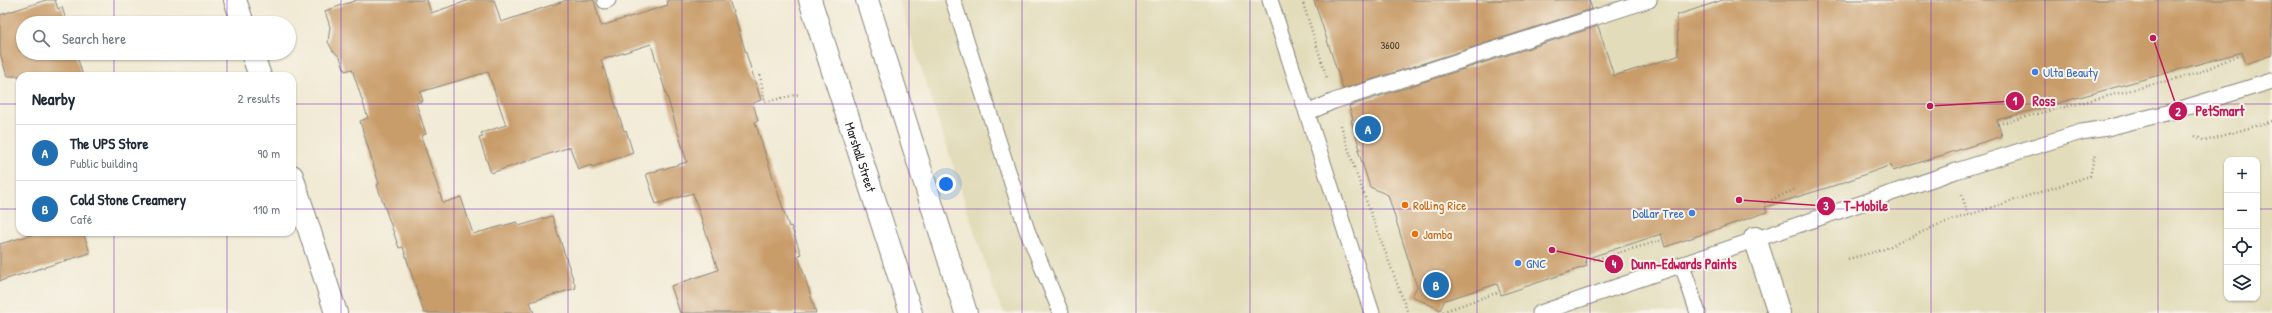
<!DOCTYPE html>
<html lang="en">
<head>
<meta charset="utf-8">
<style>
  :root { --surface:#fff; --page:#f6f6f7; --text:#1f2937; --muted:#747a83; --line:#e0e1e3; --accent:#1f6fb2 }
  body { margin:0; font-family:"Patrick Hand",sans-serif; background:var(--page); color:var(--text) }
  .controls { position:absolute; right:12px; bottom:12px; display:grid; overflow:hidden; border-radius:8px; box-shadow:0 1px 3px #0004 }
  .controls button { width:36px; height:36px; display:grid; place-items:center; padding:0; border:0; border-bottom:1px solid var(--line); background:var(--surface); color:var(--text); font:20px sans-serif }
  .you { position:absolute; left:946px; top:184px; width:14px; height:14px; margin:-10px; border:3px solid #fff; border-radius:50%; background:#1a73e8; box-shadow:0 0 0 6px #1a73e833 }
  .badge { display:grid; place-items:center; width:26px; height:26px; border-radius:50%; background:var(--accent); color:#fff; font-size:13px; font-weight:700 }
  .pin { position:absolute; translate:-50% -50%; border:2px solid #fff; box-shadow:0 1px 4px #0006 }
  .list { margin:0; padding:0; list-style:none }
  h2 { display:flex; justify-content:space-between; align-items:center; height:52px; margin:0; padding:0 16px; font-size:17px }
  h2 small { font-size:13px; font-weight:400; color:var(--muted) }
  .list li { display:grid; grid-template-columns:26px 1fr auto; gap:12px; align-items:center; box-sizing:border-box; height:56px; padding:0 16px; border-top:1px solid var(--line) }
  .list b { display:block; font-size:15px; white-space:nowrap }
  .list p { margin:0; font-size:13px; white-space:nowrap; color:var(--muted) }
  .list em { font-size:13px; font-style:normal; color:var(--muted) }
  .icon { flex:none; width:22px; height:22px; fill:none; stroke:currentColor; stroke-width:2; stroke-linecap:round; stroke-linejoin:round }
  .map { position:relative; flex:none; width:2272px; height:313px; overflow:hidden }
  .search { position:absolute; background:var(--surface); box-shadow:0 1px 3px #0004; left:16px; top:16px; width:280px; height:44px; display:flex; align-items:center; gap:10px; box-sizing:border-box; padding:0 14px; border-radius:22px; color:var(--muted); font-size:15px }
  .panel { position:absolute; background:var(--surface); box-shadow:0 1px 3px #0004; left:16px; top:72px; width:280px; height:164px; border-radius:12px }
  .map>svg:first-child { display:block }
  .built { fill:#e2dcba; fill-rule:evenodd }
  .building { fill:#c99d6a }
  .lines { fill:none; stroke-linecap:round; stroke-linejoin:round }
  .service-casing { stroke:#868378; stroke-width:17 }
  .minor-casing { stroke:#868378; stroke-width:24 }
  .tertiary-casing { stroke:#868378; stroke-width:24 }
  .path { stroke:#868378; stroke-width:2.5; stroke-dasharray:1 3; stroke-linecap:butt }
  .service { stroke:#fff; stroke-width:15 }
  .minor { stroke:#fff; stroke-width:22 }
  .tertiary { stroke:#fff; stroke-width:22 }
  .grid { fill:none; stroke:#7b2cbf; stroke-width:1; stroke-opacity:0.55 }
  .shop-dot { fill:#3f7fe0; stroke:#f7f3e8; stroke-width:1.5 }
  .food-dot { fill:#e8710a; stroke:#f7f3e8; stroke-width:1.5 }
  .labels { text-anchor:middle; stroke-width:4; stroke-linejoin:round; paint-order:stroke }
  .number-label { font-size:11px; fill:#473c30 }
  .shop-label { font-size:13px; fill:#366cbe; stroke:#f7f3e8; text-anchor:start }
  .street-label { font-size:13px; fill:#1c1c1c; stroke:#f7f3e8 }
  .food-label { font-size:13px; fill:#c56008; stroke:#f7f3e8; text-anchor:start }
  .leader { fill:none; stroke:#c2185b; stroke-width:1.5 }
  .callout-dot { fill:#c2185b; stroke:#f7f3e8; stroke-width:1.5 }
  .mark-label { font-size:12px; text-anchor:middle; font-weight:bold; fill:#fff }
  .callout-label { font-size:14px; text-anchor:middle; font-weight:bold; fill:#c2185b; stroke:#f7f3e8; stroke-width:4; stroke-linejoin:round; paint-order:stroke }
</style>
</head>
<body>
<div class="map">
<svg width="2272" height="313" viewBox="0 0 2272 313">
  <rect width="100%" height="100%" fill="#f7f3e8"/>
  <filter id="ink" filterUnits="userSpaceOnUse"><feTurbulence type="fractalNoise" baseFrequency=".025" numOctaves="2"/><feDisplacementMap in="SourceGraphic" scale="8" xChannelSelector="R" yChannelSelector="G"/><feConvolveMatrix kernelMatrix="1 2 1 2 8 2 1 2 1" color-interpolation-filters="sRGB"/></filter>
  <filter id="wash" filterUnits="userSpaceOnUse"><feTurbulence type="fractalNoise" baseFrequency=".012" numOctaves="4" result="noise"/><feDisplacementMap in="SourceGraphic" scale="16" xChannelSelector="R" yChannelSelector="G"/><feGaussianBlur stdDeviation="0.9" result="paint"/><feColorMatrix in="noise" values="0 0 0 0 0 0 0 0 0 0 0 0 0 0 0 0 0 1.4 0 .05"/><feComposite in="paint" operator="in"/></filter>
  <g filter="url(#wash)">
    <rect width="100%" height="100%" fill="#f1ead5"/>
    <path class="built" d="M899 0H2272V313H1004L993 288ZM2227 160H2257V298H2227Z"/>
    <g id="blocks">
      <path class="building" d="M46 0H55L58 9 62 7 67 23H23V53H76L83 76H7L0 53V15Z
        M357 0H427L431 13 470 0H494L501 22 567 0H594L601 26 668 5 667 0H729L761 100 753 103 758 121 755 122 789 227 791 226 801 254 798 255 816 313H680L671 286 718 270 693 193 656 204 646 174 687 162 651 44 601 60 624 131 626 130 633 153 592 167 591 165 578 170 570 147 491 173 479 138 483 137 481 133 506 125 488 72 420 92 423 101 416 103 426 134 421 136 443 203 461 197 473 234 517 222 519 226 552 216 576 288 530 302 534 313H424L403 247 399 248 377 185 379 184 360 121 368 118 352 69 345 71 340 57 333 51 328 42 330 27 325 11Z
        M1314 0H1589L1592 9 1343 89Z
        M1723 0H2272V55L2246 64 2242 52 1997 120 2002 136 1893 171 1891 165 1836 185 1765 207 1767 212 1665 247 1661 234 1585 259 1587 266 1501 295 1497 284 1445 300 1440 310 1412 296 1417 287 1388 195 1370 187 1358 150 1360 149 1351 120 1353 119 1349 106 1598 26 1614 76 1678 56 1677 15Z
        M41 232H83L90 253 0 281V244Z"/>
    </g>
  </g>
  <g filter="url(#ink)">
    <use href="#blocks" fill-opacity="0" stroke="#868378" stroke-width="1"/>
    <g class="lines">
      <defs>
        <path id="service" d="M953 0 1027 230 1061 313
          M1270 0 1372 313
          M605 1 608 0
          M1307 113 1334 101 1649 0
          M1682 265 1698 313
          M1540 313 1956 171 2081 132 2107 128 2174 111 2272 81"/>
        <path id="minor" d="M235 0 243 23
          M252 53 260 76
          M292 176 336 313
          M1755 238 1779 313"/>
        <g id="tertiary">
          <path id="s1" d="M810 0 911 313"/>
          <path d="M867 0 966 313"/>
        </g>
      </defs>
      <use href="#service" class="service-casing"/>
      <use href="#minor" class="minor-casing"/>
      <use href="#tertiary" class="tertiary-casing"/>
      <path class="path" d="M1302 0 1327 78
        M760 75 765 102 800 94
        M1998 124 2198 73 2229 59 2243 55
        M1341 125 1356 173 1408 313
        M2195 136 2205 141 2272 121
        M1962 195 1968 215
        M1764 203 1796 189
        M1848 259 1882 250 1940 224 2090 176 2095 154
        M1586 262 1663 240
        M1439 313 1499 292"/>
      <use href="#service" class="service"/>
      <use href="#minor" class="minor"/>
      <use href="#tertiary" class="tertiary"/>
    </g>
  </g>
  <path class="grid" d="M114 0V23M227 0V23M341 0V313M454 0V313M568 0V313M682 0V313M795 0V313M909 0V313M1022 0V313M1136 0V313M1250 0V313M1363 0V313M1477 0V313M1590 0V313M1704 0V313M1818 0V313M1931 0V313M2045 0V313M2158 0V313M114 53V76M227 53V76M0 104H20M292 104H2272M0 209H20M292 209H2227M2257 209H2272M114 232V313M227 232V313"/>
  <g class="shop-dot">
    <circle cx="2035" cy="72" r="4"/>
    <circle cx="1692" cy="213" r="4"/>
    <circle cx="1518" cy="263" r="4"/>
  </g>
  <g class="food-dot">
    <circle cx="1405" cy="205" r="4"/>
    <circle cx="1415" cy="234" r="4"/>
  </g>
  <g class="labels">
    <g class="number-label">
      <text x="1390" y="49">3600</text>
    </g>
    <g class="shop-label">
      <text x="2043" y="77">Ulta Beauty</text>
      <text x="1684" y="218" text-anchor="end">Dollar Tree</text>
      <text x="1526" y="268">GNC</text>
    </g>
    <g class="street-label">
      <text dy="5" stroke="none"><textPath href="#s1" startOffset="165">Marshall Street</textPath></text>
    </g>
    <g class="food-label">
      <text x="1413" y="210">Rolling Rice</text>
      <text x="1423" y="239">Jamba</text>
    </g>
  </g>
  <path class="leader" d="M1930 106L2015 101M2153 38L2178 111M1739 200L1826 206M1552 250L1614 264"/>
  <g class="callout-dot">
    <circle cx="1930" cy="106" r="4"/>
    <circle cx="2153" cy="38" r="4"/>
    <circle cx="1739" cy="200" r="4"/>
    <circle cx="1552" cy="250" r="4"/>
    <circle cx="2015" cy="101" r="10"/>
    <circle cx="2178" cy="111" r="10"/>
    <circle cx="1826" cy="206" r="10"/>
    <circle cx="1614" cy="264" r="10"/>
  </g>
  <g class="mark-label">
    <text x="2015" y="105">1</text>
    <text x="2178" y="116">2</text>
    <text x="1826" y="210">3</text>
    <text x="1614" y="268">4</text>
  </g>
  <g class="callout-label">
    <text x="2044" y="106">Ross</text>
    <text x="2220" y="116">PetSmart</text>
    <text x="1866" y="211">T-Mobile</text>
    <text x="1684" y="269">Dunn-Edwards Paints</text>
  </g>
</svg>
<div class="controls">
<button>+</button>
<button>−</button>
<button><svg class="icon" aria-label="locate" viewBox="0 0 24 24"><circle cx="12" cy="12" r="6"/><path d="M12 2v4M12 18v4M2 12h4M18 12h4"/></svg></button>
<button><svg class="icon" aria-label="layers" viewBox="0 0 24 24"><path d="M12 4l9 5-9 5-9-5zM3 14l9 5 9-5"/></svg></button>
</div>
<div class="you"></div>
<div class="pin badge" style="left:1368px;top:129px">A</div>
<div class="pin badge" style="left:1436px;top:285px">B</div>
<div class="search"><svg class="icon" aria-label="search" viewBox="0 0 24 24"><circle cx="10" cy="10" r="6"/><path d="M15 15l6 6"/></svg>Search here</div>
<section class="panel">
<h2>Nearby<small>2 results</small></h2>
<ul class="list">
<li><span class="badge">A</span><div><b>The UPS Store</b><p>Public building</p></div><em>90 m</em></li>
<li><span class="badge">B</span><div><b>Cold Stone Creamery</b><p>Café</p></div><em>110 m</em></li>
</ul>
</section>
</div>
</body>
</html>
